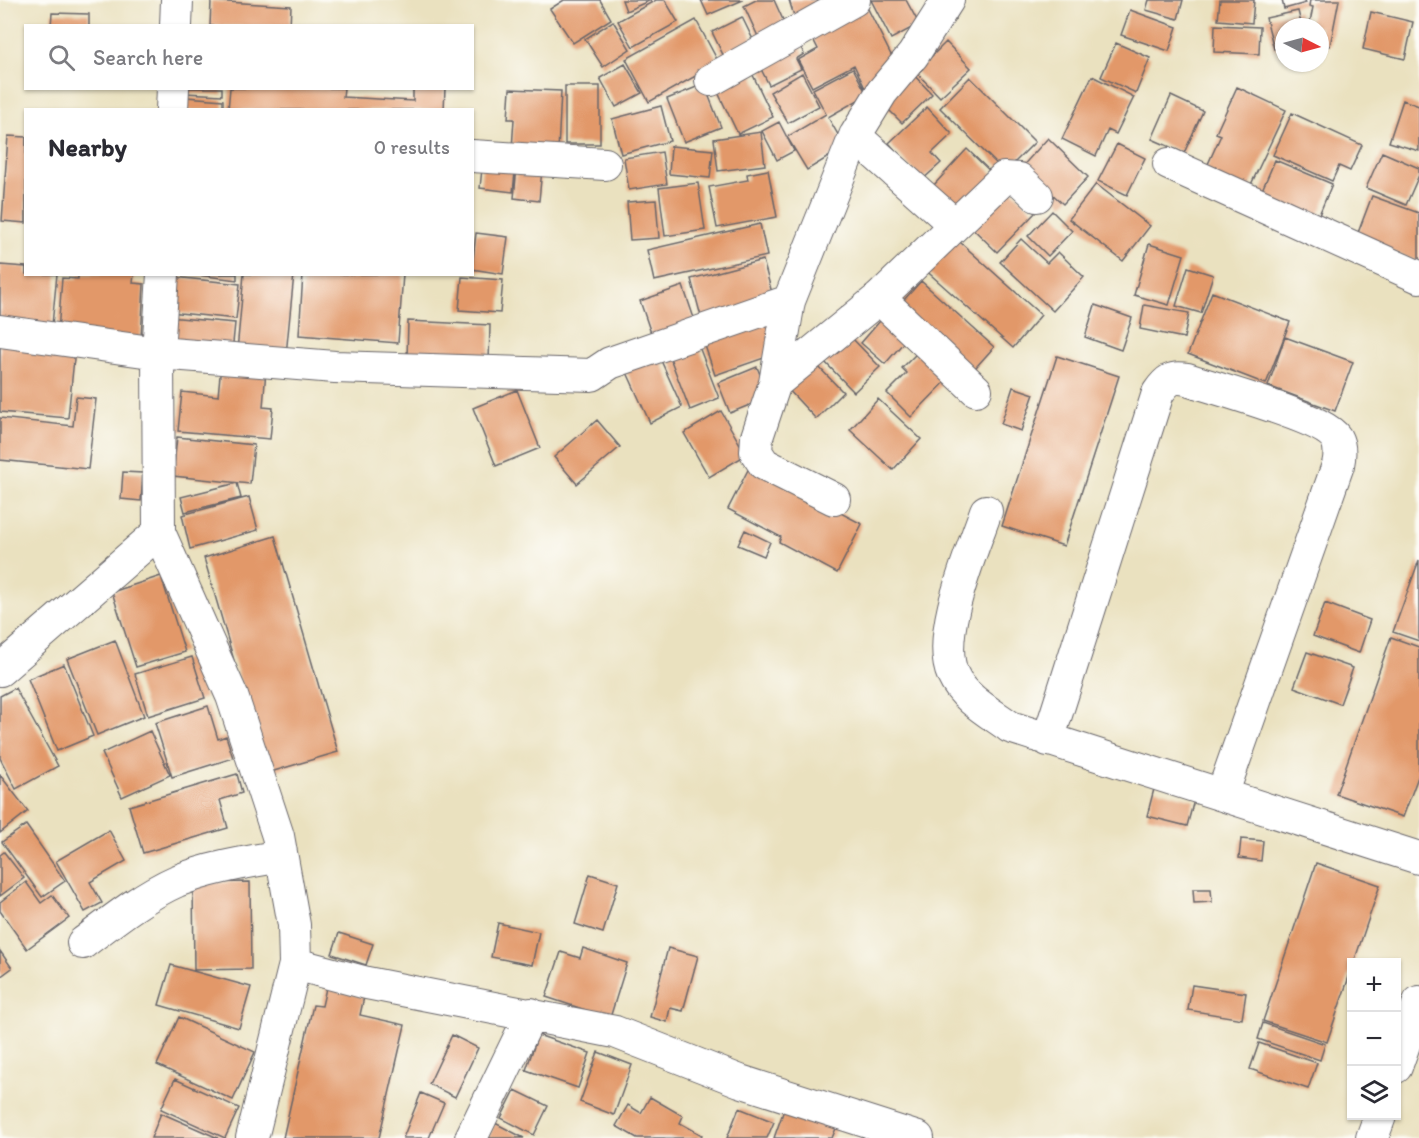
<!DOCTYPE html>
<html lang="en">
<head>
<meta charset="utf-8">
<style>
  :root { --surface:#fff; --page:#f7f7f7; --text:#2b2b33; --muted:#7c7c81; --line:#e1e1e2 }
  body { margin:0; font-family:Itim,sans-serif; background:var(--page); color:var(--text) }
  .controls { position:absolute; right:18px; bottom:18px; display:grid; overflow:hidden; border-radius:0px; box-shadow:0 2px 4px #0004 }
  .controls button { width:54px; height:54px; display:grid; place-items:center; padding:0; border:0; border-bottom:2px solid var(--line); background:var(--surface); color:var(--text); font:30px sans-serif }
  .compass { position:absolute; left:1275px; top:18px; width:54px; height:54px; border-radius:50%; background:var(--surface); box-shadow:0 2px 4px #0004; rotate:96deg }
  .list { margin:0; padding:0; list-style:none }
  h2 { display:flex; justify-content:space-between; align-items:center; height:78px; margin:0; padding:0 24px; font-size:26px }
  h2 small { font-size:20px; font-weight:400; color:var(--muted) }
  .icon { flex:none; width:33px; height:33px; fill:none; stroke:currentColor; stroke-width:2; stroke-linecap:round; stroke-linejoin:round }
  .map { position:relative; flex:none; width:1419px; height:1138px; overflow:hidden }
  .search { position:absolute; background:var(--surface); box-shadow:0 2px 4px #0004; left:24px; top:24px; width:450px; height:66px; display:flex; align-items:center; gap:15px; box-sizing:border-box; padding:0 21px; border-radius:0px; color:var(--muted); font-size:22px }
  .panel { position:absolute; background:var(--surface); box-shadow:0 2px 4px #0004; left:24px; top:108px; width:450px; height:168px; border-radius:0px }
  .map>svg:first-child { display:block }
  .building { fill:#e29869 }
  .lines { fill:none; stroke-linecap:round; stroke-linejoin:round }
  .minor-casing { stroke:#686569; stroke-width:34 }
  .minor { stroke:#fff; stroke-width:32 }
</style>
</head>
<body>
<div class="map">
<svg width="1419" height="1138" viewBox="0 0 1419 1138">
  <rect width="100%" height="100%" fill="#fdfcf7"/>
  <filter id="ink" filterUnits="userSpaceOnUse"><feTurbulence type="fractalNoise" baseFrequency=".0167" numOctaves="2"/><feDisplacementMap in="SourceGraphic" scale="12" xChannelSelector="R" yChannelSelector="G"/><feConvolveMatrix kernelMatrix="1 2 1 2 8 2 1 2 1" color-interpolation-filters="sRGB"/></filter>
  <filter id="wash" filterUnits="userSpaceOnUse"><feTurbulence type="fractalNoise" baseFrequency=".008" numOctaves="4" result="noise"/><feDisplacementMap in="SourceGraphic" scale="24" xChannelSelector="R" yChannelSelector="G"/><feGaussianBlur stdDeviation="1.35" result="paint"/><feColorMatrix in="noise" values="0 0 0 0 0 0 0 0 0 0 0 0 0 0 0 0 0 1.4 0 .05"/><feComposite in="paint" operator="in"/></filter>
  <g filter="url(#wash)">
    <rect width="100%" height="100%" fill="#eae1bf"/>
    <g id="blocks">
      <path class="building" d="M564 0H600L611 19 573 43 550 9Z
        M622 0H651L626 11Z
        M656 0H665L678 22 633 47 618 21Z
        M701 0H743L708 15Z
        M756 0H774L788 31 761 43 744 6Z
        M789 0H850L795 19Z
        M871 0H906L919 24 891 39Z
        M1149 0H1183L1178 19 1146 10Z
        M1220 0H1254L1252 23 1218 20Z
        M1282 0H1305L1306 3 1284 9Z
        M1310 0H1339L1330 46 1320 44V27H1309L1313 7 1309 6Z
        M211 1 291 6 290 26H210Z
        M865 3 899 71 865 88 854 65 812 87 798 60 818 49 809 31Z
        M1130 10 1177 27 1169 51 1121 35Z
        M1298 11 1302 27H1284V46L1274 49 1266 18Z
        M1371 12 1413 22 1405 59 1363 49Z
        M52 13 89 14V26H51Z
        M742 17 759 52 729 67 712 32Z
        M696 20 719 63 649 102 626 59Z
        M613 21 630 49 603 67 585 39Z
        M1215 25 1260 27 1259 54 1214 52Z
        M798 41 804 54 796 59 801 69 769 85 757 61Z
        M946 42 971 68 940 97 916 72Z
        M1116 43 1150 58 1136 93 1101 77Z
        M625 64 642 93 616 107 600 78Z
        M853 68 867 95 828 117 845 147 807 170 787 137 826 114 813 89Z
        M750 69 773 117 738 134 715 86Z
        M909 70 932 94 902 123 879 100Z
        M802 73 819 106 788 123 770 92Z
        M1092 76 1134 97 1116 134 1108 130 1096 156 1062 139Z
        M970 77 1035 142 1005 172 940 108Z
        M704 84 721 127 684 142 667 99Z
        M565 86H600V144H565Z
        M1237 87 1286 110 1247 193 1204 173 1221 135 1216 133Z
        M185 88H222V95L185 93Z
        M230 88H344L343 97 413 101V88H445L444 110H228Z
        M510 89 561 91 558 151 512 149 514 119H508Z
        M1171 96 1203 111 1184 153 1152 139Z
        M186 97 223 100V110H185Z
        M1403 100 1419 106V151L1389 142Z
        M661 106 670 141 621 154 612 119Z
        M927 107 952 134 932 153 941 163 922 180 889 143Z
        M1292 113 1362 145 1350 171 1339 166 1332 181 1273 155Z
        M779 122 794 151 777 160 762 131Z
        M761 132 765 165 718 171 714 139Z
        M8 136 26 137V223L2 221Z
        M1048 138 1088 177 1063 204 1046 188 1018 171Z
        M1117 144 1145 158 1127 195 1098 181Z
        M671 146 713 150 710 178 669 174Z
        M967 149 996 177 963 213 933 186Z
        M662 152 667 184 629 190 624 158Z
        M1382 152 1419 168V175L1406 205 1366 188Z
        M483 159 516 162 513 192 480 188Z
        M1275 160 1332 184 1316 222 1259 197Z
        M517 167 542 169 539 201 514 198Z
        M768 170 777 217 717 228 709 187 748 180 747 174Z
        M698 183 705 230 665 236 659 188Z
        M1005 183 1035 213 997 252 966 222Z
        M1096 184 1150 226 1123 261 1069 219Z
        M1372 196 1419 213V262L1356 238Z
        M656 200 659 238 630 240 627 202Z
        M1052 211 1072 231 1048 256 1028 236Z
        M760 224 767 256 654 281 647 250Z
        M476 233 508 237 503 274 472 269Z
        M951 234 1041 315 1013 348 922 267Z
        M1021 239 1047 263 1058 252 1084 277 1053 311 1000 262Z
        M1149 244 1184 255 1169 305 1134 295Z
        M763 260 775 304 703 324 691 279Z
        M0 265 26 267V274H57L52 325 0 320Z
        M1188 267 1213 275 1201 313 1176 306Z
        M78 274H134L133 283 144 284 141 338 58 332 62 278 78 279Z
        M190 274H237V280Z
        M244 274H294L286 355 237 351Z
        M303 274H403L398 343 299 335Z
        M174 277 240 284 236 319 170 312Z
        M462 277 503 280 500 313 459 310Z
        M921 281 994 347 968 376 895 310Z
        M683 286 697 327 654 342 640 301Z
        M1212 292 1290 322 1266 384 1188 354Z
        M1095 305 1132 318 1121 350 1085 337Z
        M1144 305 1189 313 1184 338 1140 329Z
        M766 313 781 352 715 375 702 337Z
        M886 314 910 335 885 364 861 343Z
        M168 317 235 323 232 353 165 346Z
        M408 321 490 325 489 363 407 359Z
        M848 334 880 367 854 392 822 359Z
        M1285 337 1353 362 1335 411 1268 386Z
        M696 339 719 398 690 410 667 350Z
        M0 341 75 349 68 418 0 412Z
        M923 347 951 376 911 417 887 393 907 373 902 368Z
        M658 354 682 407 650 423 625 368Z
        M1057 356 1119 376 1064 546 1002 526Z
        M812 360 843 392 816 419 785 386Z
        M221 365 266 370 263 407 273 408 270 439 178 431 182 392 218 396Z
        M757 367 769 397 730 413 718 383Z
        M1013 387 1034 394 1021 431 1001 424Z
        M517 390 540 448 496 466 473 408Z
        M76 397 96 399 88 469 0 460V418L73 426Z
        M878 399 921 439 893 470 850 430Z
        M721 411 746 455 709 477 684 433Z
        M597 420 620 447 577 484 554 457Z
        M177 437 254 445 250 484 173 476Z
        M750 466 862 524 837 573 779 542 781 537 728 509Z
        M123 472 143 473 141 501 121 499Z
        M237 483 241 498 185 512 181 497Z
        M249 497 258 530 190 549 182 515Z
        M745 530 770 542 764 556 738 545Z
        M275 536 338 752 267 773 204 558Z
        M1419 560V641L1393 632Z
        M161 576 185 652 136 667 112 592Z
        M1325 603 1370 620 1359 653 1313 636Z
        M1391 637 1419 647V774L1403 817 1336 794Z
        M115 640 144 716 97 735 67 659Z
        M1307 652 1353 668 1340 704 1294 687Z
        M192 657 205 698 148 716 135 674Z
        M64 664 93 736 57 751 28 679Z
        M15 688 58 766 16 789 0 758V696Z
        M208 706 218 739 226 736 233 758 172 777 155 723Z
        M150 731 170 775 122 797 102 753Z
        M237 774 242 793 220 800 228 828 143 853 129 806Z
        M0 775 28 811 0 833Z
        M1154 789 1194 800 1187 826 1147 816Z
        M26 825 65 881 42 897 2 842Z
        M109 830 126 861 90 882 102 903 85 912 56 861Z
        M1241 839 1263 841 1261 861 1239 858Z
        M4 852 24 878 0 896V855Z
        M1316 863 1380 885 1327 1042 1263 1021Z
        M590 874 618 883 603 933 575 924Z
        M26 882 41 903 52 895 69 918 27 949 0 911V902Z
        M250 882 251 969 194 970 193 883Z
        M1193 889H1211L1212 902 1194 903Z
        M498 923 539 932 532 965 491 957Z
        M339 933 373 944 366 965 332 954Z
        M583 948 627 963 610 1018 546 997 561 952 580 958Z
        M668 948 698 956 683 1011 670 1008 667 1022 650 1017Z
        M0 951 12 968 0 977Z
        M171 965 251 987 239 1028 159 1005Z
        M1192 985 1246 993 1242 1019 1188 1010Z
        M326 988 364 997 360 1015 405 1025 379 1138H283L313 1005 322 1006Z
        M179 1017 255 1052 233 1100 157 1065Z
        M1263 1023 1325 1044 1320 1060 1258 1039Z
        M452 1035 478 1048 455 1097 429 1084Z
        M538 1035 590 1053 578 1088 526 1070Z
        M1259 1043 1317 1063 1308 1089 1250 1069Z
        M598 1052 632 1065 614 1115 580 1102Z
        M175 1079 239 1108 225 1138 161 1109Z
        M515 1090 548 1106 534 1135 501 1118Z
        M421 1093 444 1103 429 1138H403Z
        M650 1097 683 1116 680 1123 702 1135 700 1138H637L616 1126 628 1105 641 1113Z
        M785 1107 837 1126 832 1138H774Z
        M739 1108 774 1122 767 1138H727Z
        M161 1113 218 1138H151Z
        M495 1123 524 1138H488Z"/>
    </g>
  </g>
  <g filter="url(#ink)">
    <use href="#blocks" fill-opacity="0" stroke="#686569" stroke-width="1.5"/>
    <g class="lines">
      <defs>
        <path id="minor" d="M176 26 177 0
          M711 80 854 0
          M172 110 173 88
          M855 136 954 224
          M472 156 605 164
          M1169 164 1419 277
          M163 274 158 353 159 532 232 696 278 836 294 925 295 964 252 1138
          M879 298 976 390
          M0 331 158 353 335 367 592 375 610 363 789 301
          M775 383 879 298 1004 178 1019 179 1037 196
          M834 499 764 464 756 452 757 437 775 383 789 301 855 136 882 92 913 55 948 0
          M986 511C972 552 935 635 953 675 963 698 991 713 1010 727L1419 858
          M0 670 159 532
          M1048 740 1158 393C1167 380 1172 376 1187 379 1214 388 1324 418 1336 438 1341 447 1340 456 1338 465L1222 795
          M83 943C112 921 143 896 177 881 209 868 247 862 281 856
          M295 964 367 983 615 1032 740 1081 918 1138
          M1396 1067 1419 1002
          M471 1138 531 1014
          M1372 1138 1380 1116"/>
      </defs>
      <use href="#minor" class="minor-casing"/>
      <use href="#minor" class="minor"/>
    </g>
  </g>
</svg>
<div class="controls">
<button>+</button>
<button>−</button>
<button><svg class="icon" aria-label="layers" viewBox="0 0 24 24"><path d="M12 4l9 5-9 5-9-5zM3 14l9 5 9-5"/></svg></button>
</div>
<svg class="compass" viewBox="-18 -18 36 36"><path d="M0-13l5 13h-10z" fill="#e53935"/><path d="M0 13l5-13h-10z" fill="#7c7c81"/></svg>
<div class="search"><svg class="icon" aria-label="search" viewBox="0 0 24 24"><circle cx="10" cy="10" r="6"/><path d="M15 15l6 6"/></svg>Search here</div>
<section class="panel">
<h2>Nearby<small>0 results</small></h2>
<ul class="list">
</ul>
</section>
</div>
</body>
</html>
